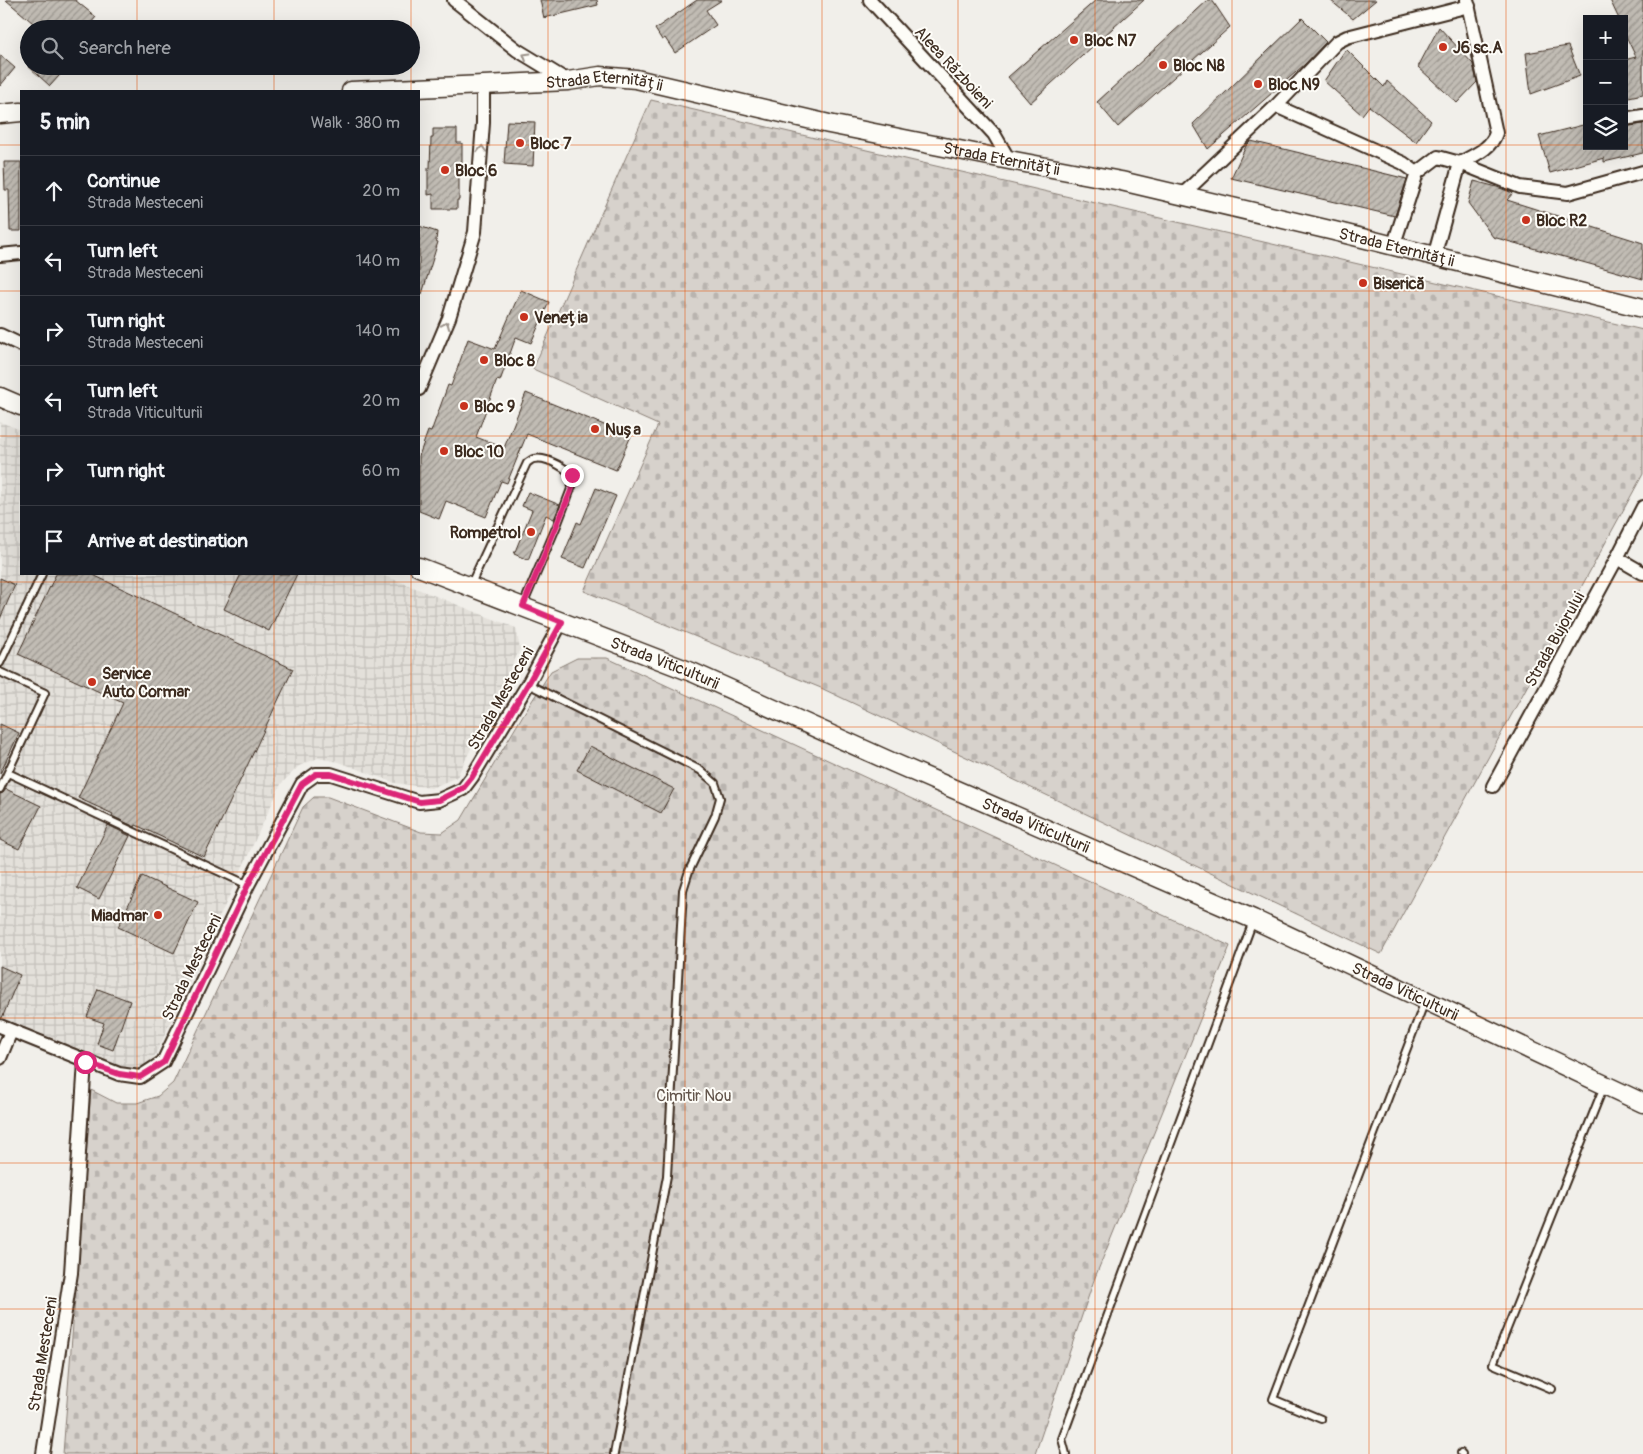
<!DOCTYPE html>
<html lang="en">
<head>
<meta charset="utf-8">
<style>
  :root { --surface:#171b24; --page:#242831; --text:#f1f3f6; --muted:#9ea1a6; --line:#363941 }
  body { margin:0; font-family:Pangolin,sans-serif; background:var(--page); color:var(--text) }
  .controls { position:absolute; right:15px; top:15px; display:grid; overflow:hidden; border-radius:0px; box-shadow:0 5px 20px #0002 }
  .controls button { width:45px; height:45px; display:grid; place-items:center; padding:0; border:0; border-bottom:1px solid var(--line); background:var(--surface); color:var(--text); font:25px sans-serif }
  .stop { position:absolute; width:15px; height:15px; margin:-11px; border:4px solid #db2777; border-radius:50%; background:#fff }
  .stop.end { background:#db2777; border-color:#fff; box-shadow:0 1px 5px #0008 }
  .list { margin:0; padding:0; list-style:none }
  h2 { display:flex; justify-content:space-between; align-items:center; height:65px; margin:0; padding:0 20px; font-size:21px }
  h2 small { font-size:16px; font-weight:400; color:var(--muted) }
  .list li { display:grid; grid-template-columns:32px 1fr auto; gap:15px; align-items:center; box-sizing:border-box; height:70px; padding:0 20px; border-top:1px solid var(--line) }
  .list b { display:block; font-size:19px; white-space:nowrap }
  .list p { margin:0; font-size:16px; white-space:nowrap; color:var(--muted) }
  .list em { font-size:16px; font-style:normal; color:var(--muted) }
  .icon { flex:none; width:28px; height:28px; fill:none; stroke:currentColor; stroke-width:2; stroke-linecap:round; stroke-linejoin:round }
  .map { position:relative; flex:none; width:1643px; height:1454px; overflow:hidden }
  .search { position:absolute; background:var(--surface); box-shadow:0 5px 20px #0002; left:20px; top:20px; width:400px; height:55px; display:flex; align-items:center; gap:12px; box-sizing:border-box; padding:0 18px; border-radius:28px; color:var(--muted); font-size:19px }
  .panel { position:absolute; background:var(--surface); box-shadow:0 5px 20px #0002; left:20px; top:90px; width:400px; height:485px; border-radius:0px }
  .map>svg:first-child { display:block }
  .industrial { fill:url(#industrial-grid) }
  .cemetery { fill:url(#cemetery-stones); stroke:#897e75 }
  .building { fill:url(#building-hatch); stroke:#3b2a1e }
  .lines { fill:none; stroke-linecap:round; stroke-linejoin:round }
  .lane-casing { stroke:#3b2a1e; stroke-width:10 }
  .street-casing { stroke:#3b2a1e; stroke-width:16 }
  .secondary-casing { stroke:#3b2a1e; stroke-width:21 }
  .lane { stroke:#fdfcf7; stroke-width:6 }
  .street { stroke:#fdfcf7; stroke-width:12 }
  .secondary { stroke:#fdfcf7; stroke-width:18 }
  .oneway { stroke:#9c938a }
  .route { stroke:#db2777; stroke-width:6 }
  .grid { fill:none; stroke:#e8590c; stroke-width:1; stroke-opacity:0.55 }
  .poi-dot { fill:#c8321e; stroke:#fdfcf7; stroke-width:2 }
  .labels { text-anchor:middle; stroke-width:4; stroke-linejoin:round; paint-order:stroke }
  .poi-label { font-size:16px; font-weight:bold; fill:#3b2a1e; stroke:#fdfcf7; text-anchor:start }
  .street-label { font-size:16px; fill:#3b2a1e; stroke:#fdfcf7 }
  .park-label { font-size:16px; fill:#62544a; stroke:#fdfcf7 }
</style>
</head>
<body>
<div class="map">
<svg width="1643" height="1454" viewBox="0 0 1643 1454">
  <defs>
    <pattern id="industrial-grid" width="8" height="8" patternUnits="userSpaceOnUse" patternTransform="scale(1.25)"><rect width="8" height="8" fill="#e3e0da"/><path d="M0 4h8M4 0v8" fill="none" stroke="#c4c0bb"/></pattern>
    <pattern id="cemetery-stones" width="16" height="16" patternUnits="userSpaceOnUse" patternTransform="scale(1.25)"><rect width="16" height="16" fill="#d7d2cc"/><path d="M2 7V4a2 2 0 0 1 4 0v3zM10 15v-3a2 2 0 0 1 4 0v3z" fill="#b9b4af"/></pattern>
    <pattern id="building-hatch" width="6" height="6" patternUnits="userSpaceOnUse" patternTransform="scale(1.25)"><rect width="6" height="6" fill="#c1bcb4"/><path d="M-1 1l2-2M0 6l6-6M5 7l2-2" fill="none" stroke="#9e9992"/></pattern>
  </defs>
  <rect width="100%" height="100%" fill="#f1efea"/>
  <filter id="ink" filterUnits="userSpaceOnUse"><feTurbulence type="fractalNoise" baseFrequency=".02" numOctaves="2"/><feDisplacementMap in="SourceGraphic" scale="10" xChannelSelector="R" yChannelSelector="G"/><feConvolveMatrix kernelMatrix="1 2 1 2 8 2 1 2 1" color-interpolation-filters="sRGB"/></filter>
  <g filter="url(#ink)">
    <path class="industrial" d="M0 422 21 430V574H380L516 628 520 649 457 777 431 788 395 783 339 762 318 758 299 766 281 784 156 1054 147 1065 136 1071H118L0 1018Z"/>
    <path class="cemetery" d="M651 100 1643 330V474L1381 954 821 688 584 591 658 425 533 369Z
      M577 658H607L1230 946 1094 1280 1035 1454H63L91 1090 116 1103H137L158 1096 173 1083 303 807 314 797H328L421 832 442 833 461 820 523 715 551 671Z"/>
    <path class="building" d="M6 0H75L96 17 86 29H40Z
      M540 0H597L598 5 544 18Z
      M697 0H722L706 10 716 25 675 53 665 38 662 40 655 29Z
      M1096 0H1144L1030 103 1008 77Z
      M1208 0H1212L1230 27 1118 127 1097 102Z
      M1330 0H1376L1353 19Z
      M1610 0H1643V94L1624 98V60L1636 57 1624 32V19H1619Z
      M1302 18 1326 42 1304 65 1208 149 1193 124Z
      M1439 27 1473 64 1477 82 1457 103 1418 67Z
      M1568 46 1580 76 1531 94 1526 53Z
      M1346 49 1384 87 1387 81 1431 121 1416 142 1369 106 1362 115 1324 81Z
      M0 55 15 68 0 86Z
      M28 66H68L50 86Z
      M507 121 535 122 533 166 504 164Z
      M1587 124V146H1624V127L1643 124V153L1604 162V158L1550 173 1539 136Z
      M433 129H457V143H462V172H459V200H457V209H433V194L428 195V168H430L431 138H433Z
      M1251 141 1407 179 1395 216 1231 178 1246 146Z
      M4 162H21V231H10L9 190H5Z
      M1474 181 1497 187 1513 193 1507 200 1643 243V279L1493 237 1468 203Z
      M419 226 437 232 436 241 438 242 422 294H419Z
      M521 290 549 302 531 343 516 337 500 381 497 380 476 437 504 448 526 393 631 436 616 470 527 434 507 483 501 481 486 517 446 501 439 519 419 511V456L428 431 431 432 448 385 451 386 468 339 495 349Z
      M596 488 616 496 585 568 562 559 577 522 581 524Z
      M528 492 560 505 554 519 546 515 528 560 514 554 532 510 522 506Z
      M56 574H91L293 669 204 857 136 825 135 827 112 816 113 814 78 798 123 703 18 654Z
      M241 574H297L269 631 224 609Z
      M0 578 15 585 0 619Z
      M0 724 19 733 0 774Z
      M590 746 674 789 661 813 577 770Z
      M6 789 41 806 19 849 0 840V794L3 793Z
      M108 825 130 836 99 899 77 888Z
      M142 876 198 902 174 953 118 927Z
      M0 966 20 975 2 1018H0Z
      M98 989 130 1001 113 1050 97 1044 104 1023 87 1017Z"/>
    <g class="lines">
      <defs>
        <path id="lane" d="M470 586 527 463C530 461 532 459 534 459 546 456 573 470 574 481L558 523 523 605
          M0 663 42 574
          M0 672 45 693 0 789
          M528 684 700 770 715 783 720 798 715 816 689 871 683 890 667 1176 614 1454
          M8 773 248 885
          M1552 1389 1493 1364 1604 1086
          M1321 1419 1273 1399 1425 1001
          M1461 1453 1462 1454
          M1066 1454 1062 1439 1253 921"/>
        <path id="street" d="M454 0 517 50 568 81
          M870 0 994 134 1009 160
          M1276 106 1403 163 1417 173 1393 247
          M1624 119 1643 116
          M1417 173 1438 157 1460 163C1474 155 1491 149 1496 133L1467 0
          M1182 195 1276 106 1337 42 1347 37 1469 6
          M0 255 21 253
          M1434 257 1460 163 1520 187 1568 193 1643 172
          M0 335 21 345
          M419 389 449 318 475 232 483 123V86
          M1617 558 1643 573
          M1493 786 1617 558 1643 507
          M0 1026 119 1074 140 1077 163 1062 248 885 302 784 316 774H331L419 802 439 800 463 789 472 777 528 684 562 621
          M0 1058 11 1031
          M43 1454 71 1273 85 1062"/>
        <g id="secondary">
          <path id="s1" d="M351 91 568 81 600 76 636 79 829 124 1009 160 1121 181 1334 231 1643 308"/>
          <path d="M0 114 21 112"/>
          <path d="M0 397 21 406"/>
          <path id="s2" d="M419 567 694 673 894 763 1253 919 1643 1103"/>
        </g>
      </defs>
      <use href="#lane" class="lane-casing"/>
      <use href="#street" class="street-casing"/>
      <use href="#secondary" class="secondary-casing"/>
      <use href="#lane" class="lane"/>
      <use href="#street" class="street"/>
      <use href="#secondary" class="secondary"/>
    </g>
    <defs><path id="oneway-chevron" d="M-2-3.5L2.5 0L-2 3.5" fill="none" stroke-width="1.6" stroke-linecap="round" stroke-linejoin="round" transform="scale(1.25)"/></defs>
    <g class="oneway">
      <use href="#oneway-chevron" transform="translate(526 56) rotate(-149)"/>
      <use href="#oneway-chevron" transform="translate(482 149) rotate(-87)"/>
      <use href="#oneway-chevron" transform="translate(446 325) rotate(-68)"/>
    </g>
  </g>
  <g class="lines" filter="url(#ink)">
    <path class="route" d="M85 1062 119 1074 140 1077 164 1062 248 885 302 784 316 774H331L420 802 439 800 463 788 472 777 528 684 562 622 523 606 571 491 574 481 572 475"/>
  </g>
  <path class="grid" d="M137 0V29M274 0V29M411 0V29M548 0V1454M685 0V1454M822 0V1454M958 0V1454M1095 0V1454M1232 0V1454M1369 0V1454M1506 0V1454M137 66V91M274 66V91M411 66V91M0 145H21M419 145H1587M1624 145H1643M0 291H21M419 291H1643M0 436H21M419 436H1643M137 574V1454M274 574V1454M411 574V1454M0 582H1643M0 727H1643M0 872H1643M0 1018H1643M0 1163H1643M0 1309H1643"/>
  <g class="poi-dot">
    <circle cx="1074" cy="40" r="5"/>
    <circle cx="1443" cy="47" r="5"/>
    <circle cx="1163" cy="65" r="5"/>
    <circle cx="1258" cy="84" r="5"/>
    <circle cx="520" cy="143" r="5"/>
    <circle cx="445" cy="170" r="5"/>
    <circle cx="1526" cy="220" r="5"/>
    <circle cx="1363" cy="283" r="5"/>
    <circle cx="524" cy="317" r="5"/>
    <circle cx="484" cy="360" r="5"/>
    <circle cx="464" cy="406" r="5"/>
    <circle cx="595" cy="429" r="5"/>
    <circle cx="444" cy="451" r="5"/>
    <circle cx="531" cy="532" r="5"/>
    <circle cx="92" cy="682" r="5"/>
    <circle cx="158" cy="915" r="5"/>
  </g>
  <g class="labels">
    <g class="poi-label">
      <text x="1084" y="46">Bloc N7</text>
      <text x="1453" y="53">J6 sc.A</text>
      <text x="1173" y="71">Bloc N8</text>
      <text x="1268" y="90">Bloc N9</text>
      <text x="530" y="149">Bloc 7</text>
      <text x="455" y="176">Bloc 6</text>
      <text x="1536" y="226">Bloc R2</text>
      <text x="1373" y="289">Biserică</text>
      <text x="534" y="323">Veneția</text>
      <text x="494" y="366">Bloc 8</text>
      <text x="474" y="412">Bloc 9</text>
      <text x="605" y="435">Nușa</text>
      <text x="454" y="457">Bloc 10</text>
      <text x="521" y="538" text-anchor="end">Rompetrol</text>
      <text x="102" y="679">Service<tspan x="102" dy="18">Auto Cormar</tspan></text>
      <text x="148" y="921" text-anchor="end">Miadmar</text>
    </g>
    <g class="street-label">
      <text transform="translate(954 67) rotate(47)" y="6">Aleea Războieni</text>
      <text dy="6" stroke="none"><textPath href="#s1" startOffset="254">Strada Eternității</textPath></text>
      <text dy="6" stroke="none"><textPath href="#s1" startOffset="660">Strada Eternității</textPath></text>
      <text dy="6" stroke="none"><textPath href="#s1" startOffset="1065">Strada Eternității</textPath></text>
      <text transform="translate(1554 639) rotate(-61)" y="6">Strada Bujorului</text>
      <text dy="6" stroke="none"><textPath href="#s2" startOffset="264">Strada Viticulturii</textPath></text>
      <text transform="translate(500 698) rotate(-60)" y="6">Strada Mesteceni</text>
      <text dy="6" stroke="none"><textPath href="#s2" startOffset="669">Strada Viticulturii</textPath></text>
      <text transform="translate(191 967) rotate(-64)" y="6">Strada Mesteceni</text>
      <text dy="6" stroke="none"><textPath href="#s2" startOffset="1074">Strada Viticulturii</textPath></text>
      <text transform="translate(42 1354) rotate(-81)" y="6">Strada Mesteceni</text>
    </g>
    <g class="park-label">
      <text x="694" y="1101">Cimitir Nou</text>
    </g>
  </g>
</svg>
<div class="controls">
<button>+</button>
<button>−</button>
<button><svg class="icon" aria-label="layers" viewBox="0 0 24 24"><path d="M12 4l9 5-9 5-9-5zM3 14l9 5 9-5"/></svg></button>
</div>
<div class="stop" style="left:85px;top:1062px"></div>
<div class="stop end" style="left:572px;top:475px"></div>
<div class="search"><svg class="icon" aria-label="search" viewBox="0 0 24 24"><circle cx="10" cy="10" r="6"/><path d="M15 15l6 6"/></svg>Search here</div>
<section class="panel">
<h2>5 min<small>Walk · 380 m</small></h2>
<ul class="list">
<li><svg class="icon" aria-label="ahead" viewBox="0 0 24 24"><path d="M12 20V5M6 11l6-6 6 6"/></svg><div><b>Continue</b><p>Strada Mesteceni</p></div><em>20 m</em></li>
<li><svg class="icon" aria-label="left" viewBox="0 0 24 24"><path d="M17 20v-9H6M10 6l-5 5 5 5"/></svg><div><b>Turn left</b><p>Strada Mesteceni</p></div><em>140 m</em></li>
<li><svg class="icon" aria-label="right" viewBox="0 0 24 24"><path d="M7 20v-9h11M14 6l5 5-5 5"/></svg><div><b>Turn right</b><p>Strada Mesteceni</p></div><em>140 m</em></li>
<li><svg class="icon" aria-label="left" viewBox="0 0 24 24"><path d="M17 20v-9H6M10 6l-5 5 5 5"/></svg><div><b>Turn left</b><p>Strada Viticulturii</p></div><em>20 m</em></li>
<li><svg class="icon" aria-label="right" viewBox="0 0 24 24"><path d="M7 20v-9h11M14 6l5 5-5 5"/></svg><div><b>Turn right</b></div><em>60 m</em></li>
<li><svg class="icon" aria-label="arrive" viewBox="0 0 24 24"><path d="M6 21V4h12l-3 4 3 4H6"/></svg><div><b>Arrive at destination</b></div></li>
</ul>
</section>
</div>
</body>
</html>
